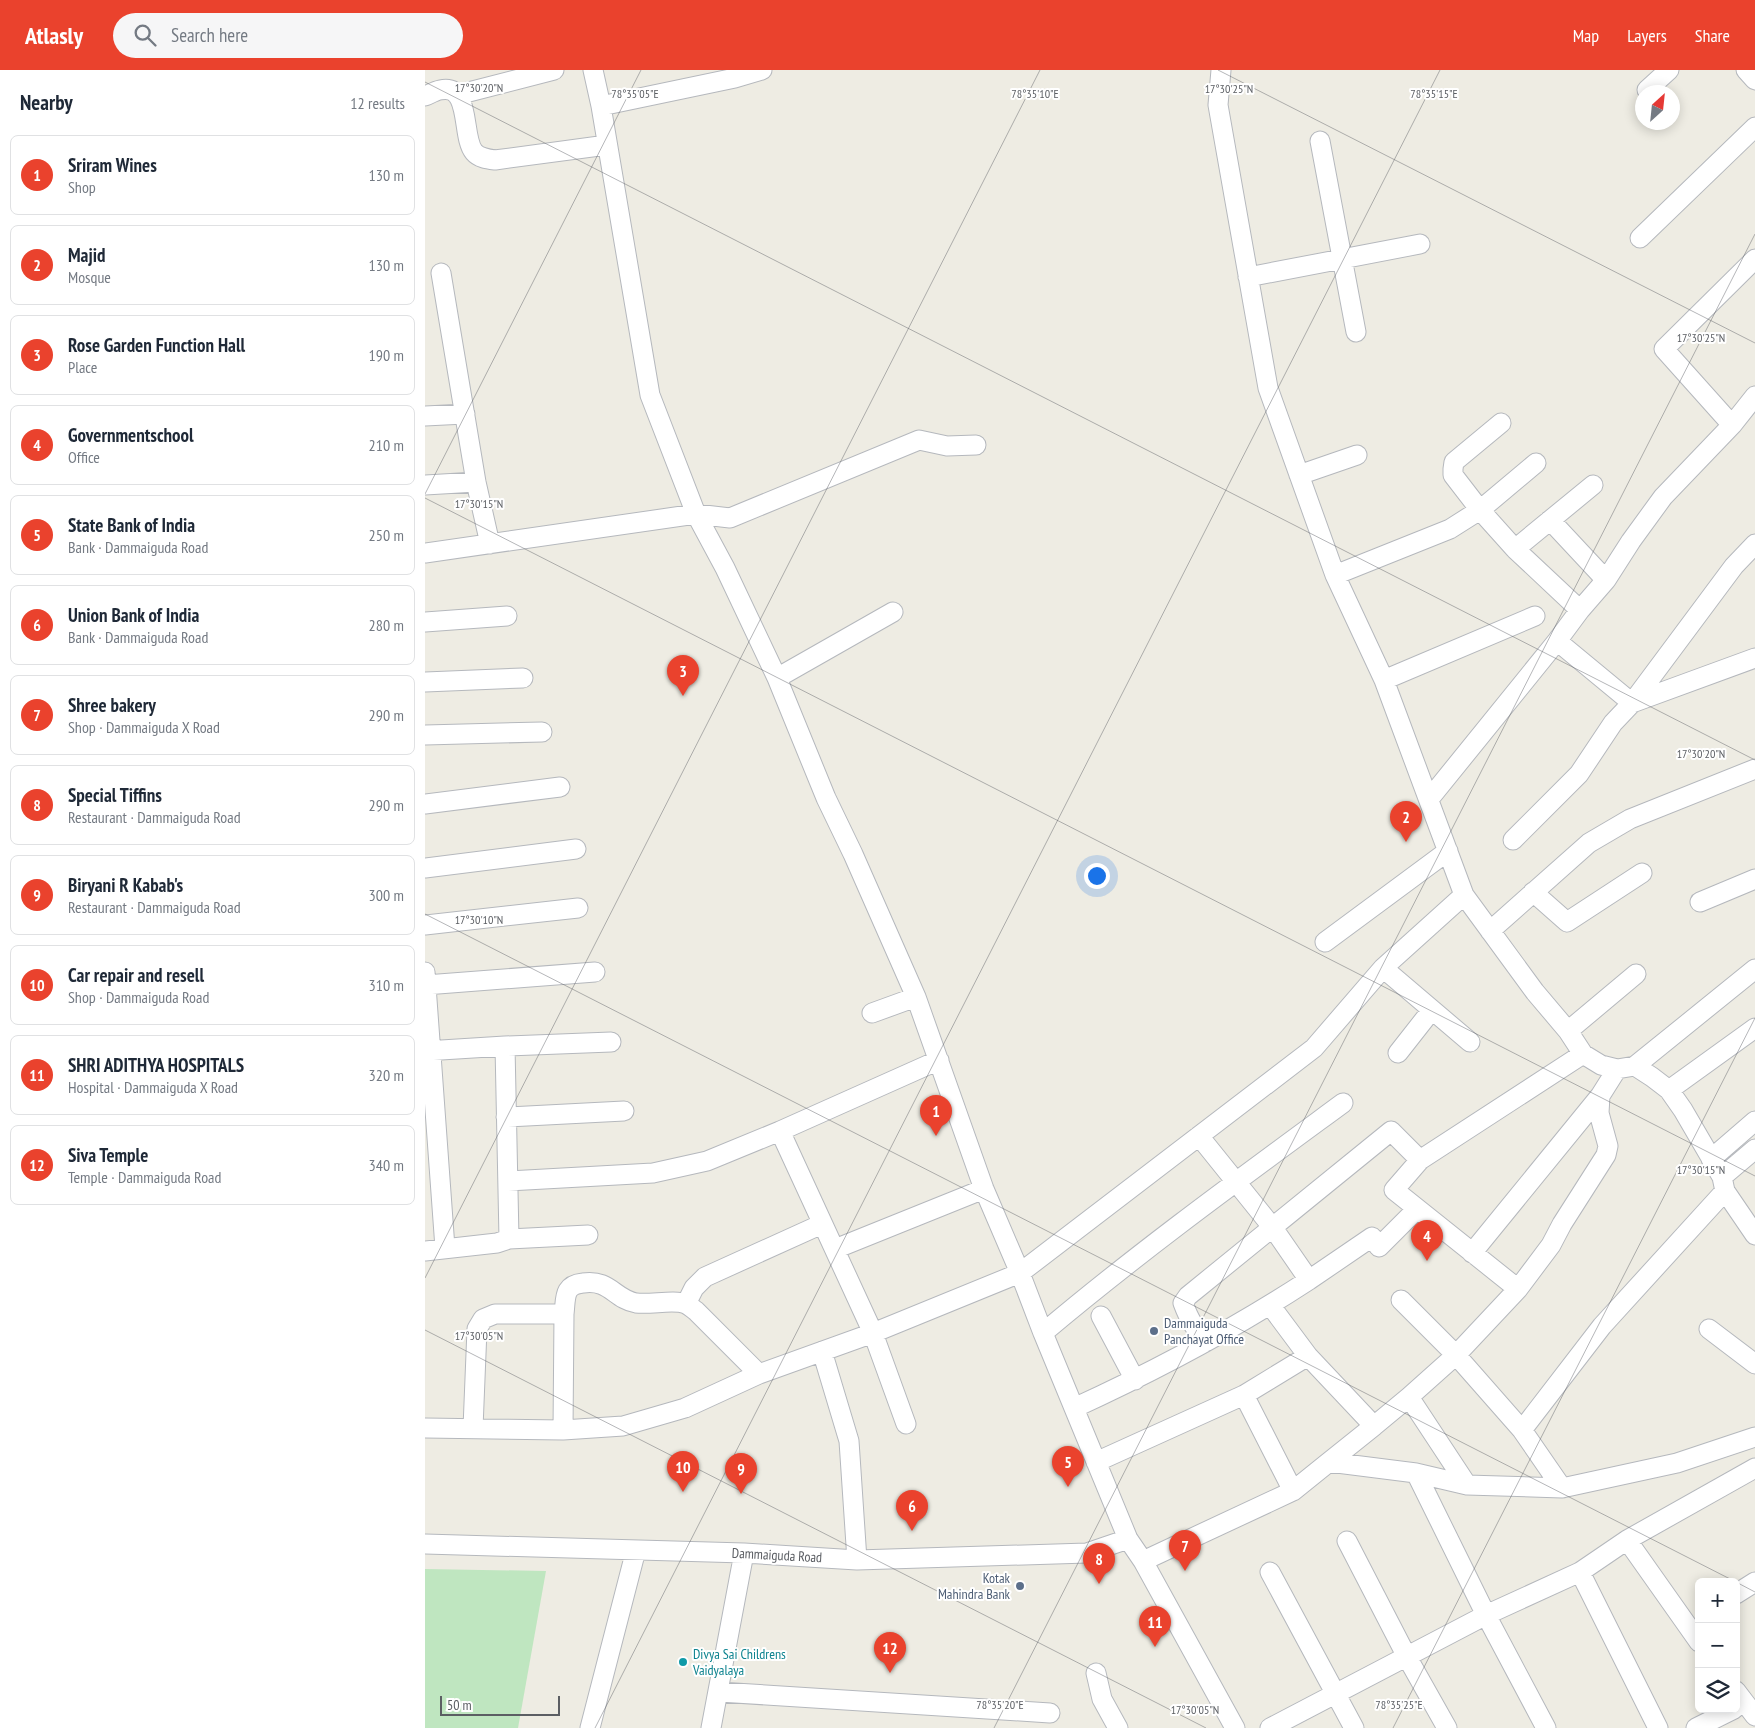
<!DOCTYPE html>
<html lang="en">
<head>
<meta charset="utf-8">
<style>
  :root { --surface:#fff; --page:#f6f6f7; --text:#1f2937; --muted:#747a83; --line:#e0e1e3; --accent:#ea422d }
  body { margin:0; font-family:"PT Sans Narrow",sans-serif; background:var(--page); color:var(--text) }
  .controls { position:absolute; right:15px; bottom:15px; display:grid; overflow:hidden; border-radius:8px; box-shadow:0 2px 12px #0003 }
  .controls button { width:45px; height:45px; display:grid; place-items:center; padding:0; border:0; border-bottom:1px solid var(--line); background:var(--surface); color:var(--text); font:25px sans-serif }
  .compass { position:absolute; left:1210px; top:15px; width:45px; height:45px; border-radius:50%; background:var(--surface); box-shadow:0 2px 12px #0003; rotate:27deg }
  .scale { position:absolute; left:15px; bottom:12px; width:120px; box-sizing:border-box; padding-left:5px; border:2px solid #5b5e63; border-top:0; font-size:14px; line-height:18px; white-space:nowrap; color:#5b5e63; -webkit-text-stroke:4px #fff; paint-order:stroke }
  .you { position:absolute; left:671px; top:805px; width:18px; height:18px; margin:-12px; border:4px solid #fff; border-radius:50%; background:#1a73e8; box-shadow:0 0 0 8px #1a73e833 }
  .badge { display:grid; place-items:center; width:32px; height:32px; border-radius:50%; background:var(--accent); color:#fff; font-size:16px; font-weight:700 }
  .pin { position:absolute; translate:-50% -41px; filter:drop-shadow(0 1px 2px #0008) }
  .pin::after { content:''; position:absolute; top:26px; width:18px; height:15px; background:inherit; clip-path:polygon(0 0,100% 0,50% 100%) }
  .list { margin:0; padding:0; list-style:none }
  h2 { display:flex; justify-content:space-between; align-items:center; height:65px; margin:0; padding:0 20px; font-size:21px }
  h2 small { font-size:16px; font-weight:400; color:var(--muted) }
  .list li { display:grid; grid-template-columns:32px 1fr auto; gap:15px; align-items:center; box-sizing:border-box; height:80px; margin:0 10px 10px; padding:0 10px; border:1px solid var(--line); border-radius:8px }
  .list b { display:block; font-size:19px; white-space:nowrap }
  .list p { margin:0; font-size:16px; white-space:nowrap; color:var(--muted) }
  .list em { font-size:16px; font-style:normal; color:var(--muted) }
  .icon { flex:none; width:28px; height:28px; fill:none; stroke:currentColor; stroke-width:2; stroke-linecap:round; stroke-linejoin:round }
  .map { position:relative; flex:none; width:1330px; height:1658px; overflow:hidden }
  header { display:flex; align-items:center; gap:30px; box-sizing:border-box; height:70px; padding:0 25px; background:var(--accent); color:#fff }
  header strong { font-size:24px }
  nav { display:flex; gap:28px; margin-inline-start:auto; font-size:18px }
  .search { width:350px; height:45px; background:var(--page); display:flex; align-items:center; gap:12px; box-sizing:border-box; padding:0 18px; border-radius:28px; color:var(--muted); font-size:19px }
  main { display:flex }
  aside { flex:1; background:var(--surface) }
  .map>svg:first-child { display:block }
  .green { fill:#bfe6c0 }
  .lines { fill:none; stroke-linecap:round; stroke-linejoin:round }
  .minor-casing { stroke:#b5b8bd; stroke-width:21 }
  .minor { stroke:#fff; stroke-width:19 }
  .ticks { fill:none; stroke:#5b5e63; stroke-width:1; stroke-opacity:0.45 }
  .service-dot { fill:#5c6f8a; stroke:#fff; stroke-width:2 }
  .culture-dot { fill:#0f9aa8; stroke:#fff; stroke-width:2 }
  .labels { text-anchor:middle; stroke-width:4; stroke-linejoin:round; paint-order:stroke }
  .service-label { font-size:14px; fill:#4e5e75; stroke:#fff; text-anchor:start }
  .street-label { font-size:14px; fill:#5b5e63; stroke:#fff }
  .culture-label { font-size:14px; fill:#0d838f; stroke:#fff; text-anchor:start }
  .ticks-label { font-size:12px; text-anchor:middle; fill:#5b5e63; stroke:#fff; stroke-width:4; stroke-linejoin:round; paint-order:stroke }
</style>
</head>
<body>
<header>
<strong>Atlasly</strong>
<div class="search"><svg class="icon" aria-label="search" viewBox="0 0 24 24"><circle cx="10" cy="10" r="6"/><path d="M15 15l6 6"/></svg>Search here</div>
<nav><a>Map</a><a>Layers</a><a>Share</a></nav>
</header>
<main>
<aside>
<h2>Nearby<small>12 results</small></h2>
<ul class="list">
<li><span class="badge">1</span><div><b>Sriram Wines</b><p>Shop</p></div><em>130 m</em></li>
<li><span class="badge">2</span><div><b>Majid</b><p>Mosque</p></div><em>130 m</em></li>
<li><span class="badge">3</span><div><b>Rose Garden Function Hall</b><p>Place</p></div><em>190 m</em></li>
<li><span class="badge">4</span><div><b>Governmentschool</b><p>Office</p></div><em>210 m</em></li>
<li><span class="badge">5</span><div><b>State Bank of India</b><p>Bank · Dammaiguda Road</p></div><em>250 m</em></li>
<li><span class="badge">6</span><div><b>Union Bank of India</b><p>Bank · Dammaiguda Road</p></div><em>280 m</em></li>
<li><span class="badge">7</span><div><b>Shree bakery</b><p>Shop · Dammaiguda X Road</p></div><em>290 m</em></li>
<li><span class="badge">8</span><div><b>Special Tiffins</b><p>Restaurant · Dammaiguda Road</p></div><em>290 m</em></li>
<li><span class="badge">9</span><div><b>Biryani R Kabab's</b><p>Restaurant · Dammaiguda Road</p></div><em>300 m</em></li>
<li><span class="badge">10</span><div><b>Car repair and resell</b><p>Shop · Dammaiguda Road</p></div><em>310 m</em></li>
<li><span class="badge">11</span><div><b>SHRI ADITHYA HOSPITALS</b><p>Hospital · Dammaiguda X Road</p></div><em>320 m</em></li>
<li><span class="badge">12</span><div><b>Siva Temple</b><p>Temple · Dammaiguda Road</p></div><em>340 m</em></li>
</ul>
</aside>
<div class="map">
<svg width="1330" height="1658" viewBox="0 0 1330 1658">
  <rect width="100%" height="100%" fill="#eeece3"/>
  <path class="green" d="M0 1499 121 1501 93 1658H0Z"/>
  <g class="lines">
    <defs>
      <path id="minor" d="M168 0 176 36 225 325 271 444 300 498 352 608 401 728 428 784 491 927 559 1119 595 1203 618 1263 703 1469 718 1491 810 1658
        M796 0 793 35 843 318 910 505 959 610 1039 825
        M1321 0 1330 10
        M1222 20 1244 0
        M32 25 129 0
        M0 26C5 24 10 21 15 20 47 13 36 67 49 82 54 88 62 89 70 90L182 75
        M176 36 310 8 337 0
        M895 71 931 262
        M1215 168 1330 57
        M16 203 51 412 65 474
        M823 207 995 174
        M0 346 40 344
        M1076 353 1029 392 1028 399V405L1055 440 1090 479 1155 540
        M1307 355 1239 279 1330 189
        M874 405 932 385
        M0 415 51 412
        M1125 450 1181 510
        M1090 479 1168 415
        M0 483 271 444 305 448 494 370 522 376 551 375
        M910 505 1025 459 1055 440 1111 393
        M0 552 82 546
        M1132 571 1207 633 1330 588
        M352 608 468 542
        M959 610 1110 546
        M0 612 98 608
        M0 665 117 662
        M1005 728 1132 571 1155 540 1181 510 1206 471 1238 427 1307 355 1330 326
        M0 734 135 717
        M1088 770 1154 704 1188 653 1207 633 1309 496 1330 474
        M0 798 151 779
        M1108 822 1142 852 1217 803
        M1275 832 1330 809
        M0 855 153 838
        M1065 861 1164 773 1205 749 1330 699
        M900 872 1023 781
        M958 898 1045 972
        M0 902 20 1178
        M0 915 170 902
        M447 943 491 927
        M1143 961 1211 904
        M0 981 80 976 186 972
        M973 983 1006 941
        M1210 996 1330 899
        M1244 1020 1330 958
        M81 1047 199 1041
        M355 1061 448 1263 481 1354
        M1286 1089 1330 1051
        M995 1090 969 1120 1093 1219
        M1297 1107 1330 1079
        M83 1111 228 1103 282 1091 355 1061 514 990
        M84 1169 163 1165
        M410 1179 559 1119
        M0 1181 72 1173 84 1169 80 976
        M1047 1183 1175 1026 1192 999
        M884 1210 947 1167 954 1177 992 1139
        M976 1230 1031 1285 1097 1360 1137 1418
        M261 1234 269 1218 280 1207 397 1154
        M845 1235 883 1286 949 1356 904 1392
        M139 1244 138 1360 198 1356 260 1338 334 1304 448 1263 595 1203 889 978 958 898 1039 825 1110 922 1143 961 1158 984 1176 995 1192 999 1210 996 1227 1007 1244 1020 1258 1040 1297 1107 1300 1121 1330 1165
        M676 1246 710 1310
        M1284 1259 1330 1294
        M618 1263C714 1182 816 1108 918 1033
        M782 1271C770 1260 764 1249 758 1233L763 1226 966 1061 995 1090 1158 984
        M397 1281 424 1371 432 1490
        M819 1325 868 1421
        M984 1327 1031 1285 1093 1219 1126 1175 1137 1154 1181 1085 1183 1076 1174 1043 1175 1026
        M649 1338C730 1301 809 1259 884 1210L848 1158 774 1066
        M949 1356 984 1327 1042 1415
        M0 1358 138 1360
        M48 1358 52 1259 58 1249 70 1244H139C141 1228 138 1215 158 1213 185 1209 189 1229 211 1233 226 1235 249 1229 261 1234 265 1236 268 1239 271 1241L334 1304
        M1097 1360 1177 1256 1300 1121
        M671 1392 819 1325 883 1286
        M991 1403 1061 1545 1121 1658
        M1202 1470 1274 1572
        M922 1471 982 1587 1022 1658
        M0 1474 319 1483 432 1490 662 1483 703 1469
        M718 1491 868 1421 904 1392 991 1403 1042 1415 1137 1418 1252 1393 1330 1367
        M845 1502 929 1658
        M1155 1502 1233 1658
        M1311 1524 1330 1512
        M671 1603 677 1629 693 1658
        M1311 1621 1330 1646
        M294 1622 625 1643
        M165 1658 211 1480
        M286 1658 319 1483
        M845 1658 1061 1545 1155 1502 1202 1470 1330 1398
        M1271 1658 1309 1639"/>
    </defs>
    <use href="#minor" class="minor-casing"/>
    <use href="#minor" class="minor"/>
  </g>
  <path class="ticks" d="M793 0 1330 273M0 12 1330 690M0 424 216 0M0 428 1330 1106M0 844 1311 1512M0 1208 615 0M0 1260 781 1658M1311 1512 1330 1522M170 1658 1015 0M569 1658 1330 164M968 1658 1330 948"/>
  <g class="service-dot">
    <circle cx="729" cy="1261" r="5"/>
    <circle cx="595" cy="1516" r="5"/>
  </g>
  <circle class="culture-dot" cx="258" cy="1592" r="5"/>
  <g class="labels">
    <g class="service-label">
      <text x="739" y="1258">Dammaiguda<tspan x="739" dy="16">Panchayat Office</tspan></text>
      <text x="585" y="1513" text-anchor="end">Kotak<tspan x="585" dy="16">Mahindra Bank</tspan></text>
    </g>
    <g class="street-label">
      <text transform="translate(352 1485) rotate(3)" y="5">Dammaiguda Road</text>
    </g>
    <g class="culture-label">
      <text x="268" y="1589">Divya Sai Childrens<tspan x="268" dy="16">Vaidyalaya</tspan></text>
    </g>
  </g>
  <g class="ticks-label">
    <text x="54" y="22">17°30'20"N</text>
    <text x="804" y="23">17°30'25"N</text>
    <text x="210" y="28">78°35'05"E</text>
    <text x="610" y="28">78°35'10"E</text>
    <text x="1009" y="28">78°35'15"E</text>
    <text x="1276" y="272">17°30'25"N</text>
    <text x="54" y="438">17°30'15"N</text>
    <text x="1276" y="688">17°30'20"N</text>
    <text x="54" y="854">17°30'10"N</text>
    <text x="1276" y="1104">17°30'15"N</text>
    <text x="54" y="1270">17°30'05"N</text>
    <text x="575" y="1639">78°35'20"E</text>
    <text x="974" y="1639">78°35'25"E</text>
    <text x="770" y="1644">17°30'05"N</text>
  </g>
</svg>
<div class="controls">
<button>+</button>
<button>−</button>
<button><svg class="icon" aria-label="layers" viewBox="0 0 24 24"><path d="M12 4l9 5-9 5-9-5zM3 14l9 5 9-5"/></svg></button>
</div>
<svg class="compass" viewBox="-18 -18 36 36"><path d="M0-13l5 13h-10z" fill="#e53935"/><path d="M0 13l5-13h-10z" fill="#747a83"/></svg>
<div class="scale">50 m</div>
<div class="you"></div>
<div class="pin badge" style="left:511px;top:1066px">1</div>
<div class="pin badge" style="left:981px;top:772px">2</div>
<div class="pin badge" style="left:258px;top:626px">3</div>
<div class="pin badge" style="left:1002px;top:1191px">4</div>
<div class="pin badge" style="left:643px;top:1417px">5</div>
<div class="pin badge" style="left:487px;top:1461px">6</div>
<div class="pin badge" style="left:760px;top:1501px">7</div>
<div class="pin badge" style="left:674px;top:1514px">8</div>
<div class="pin badge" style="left:316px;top:1424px">9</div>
<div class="pin badge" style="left:258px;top:1422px">10</div>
<div class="pin badge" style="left:730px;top:1577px">11</div>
<div class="pin badge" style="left:465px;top:1603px">12</div>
</div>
</main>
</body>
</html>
